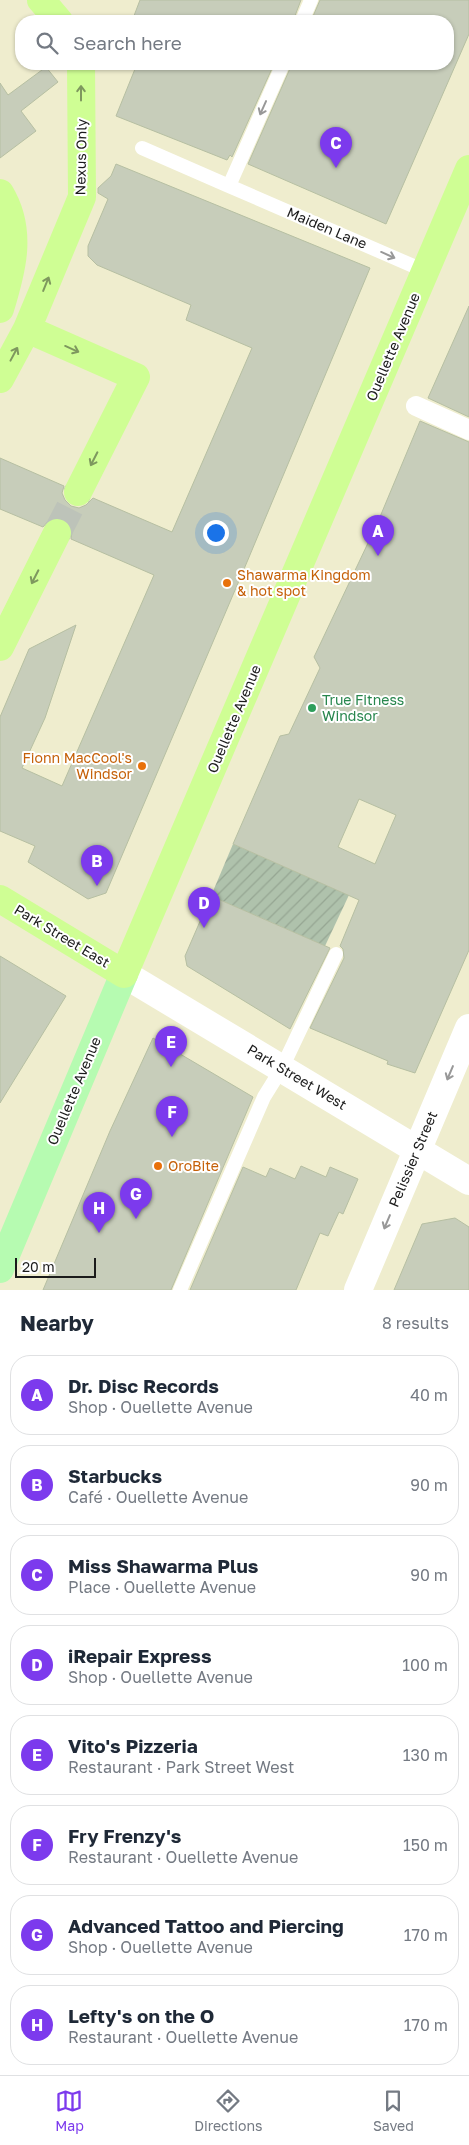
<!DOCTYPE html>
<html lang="en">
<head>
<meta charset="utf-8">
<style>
  :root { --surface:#fff; --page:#f6f6f7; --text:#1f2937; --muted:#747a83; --line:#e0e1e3; --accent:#7c3aed }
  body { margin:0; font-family:"Golos Text",sans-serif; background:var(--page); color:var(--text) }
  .scale { position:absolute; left:15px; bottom:12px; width:81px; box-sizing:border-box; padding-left:5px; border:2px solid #1b1b1b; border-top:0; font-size:14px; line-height:18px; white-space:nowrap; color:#1b1b1b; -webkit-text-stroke:4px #fff; paint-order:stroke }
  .you { position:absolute; left:215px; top:532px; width:18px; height:18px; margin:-12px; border:4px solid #fff; border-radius:50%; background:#1a73e8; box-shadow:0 0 0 8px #1a73e833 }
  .badge { display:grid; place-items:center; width:32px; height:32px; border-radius:50%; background:var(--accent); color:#fff; font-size:16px; font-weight:700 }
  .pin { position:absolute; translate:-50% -41px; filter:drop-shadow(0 1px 2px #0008) }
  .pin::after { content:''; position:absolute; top:26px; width:18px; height:15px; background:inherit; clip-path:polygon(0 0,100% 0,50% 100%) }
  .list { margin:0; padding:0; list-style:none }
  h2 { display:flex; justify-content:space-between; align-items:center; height:65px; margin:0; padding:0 20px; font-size:21px }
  h2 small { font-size:16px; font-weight:400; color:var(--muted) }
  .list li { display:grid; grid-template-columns:32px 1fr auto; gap:15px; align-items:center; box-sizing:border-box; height:80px; margin:0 10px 10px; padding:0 10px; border:1px solid var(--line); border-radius:20px }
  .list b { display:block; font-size:19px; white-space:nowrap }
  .list p { margin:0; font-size:16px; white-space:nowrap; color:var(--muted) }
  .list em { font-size:16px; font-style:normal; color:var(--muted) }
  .icon { flex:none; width:28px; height:28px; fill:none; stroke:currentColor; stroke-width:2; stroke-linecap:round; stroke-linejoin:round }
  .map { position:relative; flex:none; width:469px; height:1290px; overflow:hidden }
  .search { position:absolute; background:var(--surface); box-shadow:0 1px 4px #0004; left:15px; right:15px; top:15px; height:55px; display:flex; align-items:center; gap:12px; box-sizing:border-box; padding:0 18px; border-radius:20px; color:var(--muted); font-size:19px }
  .sheet { height:785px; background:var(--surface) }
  nav { display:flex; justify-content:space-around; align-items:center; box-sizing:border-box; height:70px; border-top:1px solid var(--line); background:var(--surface); font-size:14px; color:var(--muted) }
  nav a { display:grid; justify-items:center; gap:2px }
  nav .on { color:var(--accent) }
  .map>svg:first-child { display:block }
  .commercial { fill:#efedce; fill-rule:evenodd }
  .construction { fill:url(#construction-furrows) }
  .building { fill:#c7cdba; stroke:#b6bfa2; fill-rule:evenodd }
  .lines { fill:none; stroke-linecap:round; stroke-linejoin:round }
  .primary-tunnel { stroke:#bdc3b9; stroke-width:28; stroke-dasharray:28 14; stroke-linecap:butt }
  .service { stroke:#fff; stroke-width:14 }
  .pedestrian { stroke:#fff; stroke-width:20 }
  .tertiary { stroke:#fff; stroke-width:28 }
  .secondary { stroke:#b6fbb1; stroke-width:28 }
  .primary { stroke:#cffe94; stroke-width:28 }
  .oneway { stroke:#7e985e }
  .oneway2 { stroke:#989898 }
  .food-dot { fill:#e8710a; stroke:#fff; stroke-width:2 }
  .leisure-dot { fill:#2e9e5b; stroke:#fff; stroke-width:2 }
  .labels { text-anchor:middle; stroke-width:4; stroke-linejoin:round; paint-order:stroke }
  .street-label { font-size:14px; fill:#1b1b1b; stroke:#fff }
  .food-label { font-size:14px; fill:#c56008; stroke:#fff; text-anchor:start }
  .leisure-label { font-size:14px; fill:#27864d; stroke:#fff; text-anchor:start }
</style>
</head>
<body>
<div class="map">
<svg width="469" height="1290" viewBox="0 0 469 1290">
  <defs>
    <pattern id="construction-furrows" width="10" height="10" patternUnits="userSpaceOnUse" patternTransform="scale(1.25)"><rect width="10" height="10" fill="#afc2ac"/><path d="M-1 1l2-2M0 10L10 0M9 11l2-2" fill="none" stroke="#96a693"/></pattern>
  </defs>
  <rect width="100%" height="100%" fill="#e6ede0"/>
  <path class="commercial" d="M0 0H469V1290H0ZM21 21H448V64H21Z"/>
  <path class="construction" d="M233 844 349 895 325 946 211 896Z"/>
  <path class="building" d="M140 0H301L293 21H132Z
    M320 0H469V34L386 224 248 164 292 64H448V21H311Z
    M137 64H274L232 157 230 155 227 160 116 116Z
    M46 67 58 82 21 111 36 131 0 158V83L8 95Z
    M116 164 370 268 247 562 106 893 88 899 28 862 35 846 0 831V717L29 649 76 625 45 718 22 768 62 786 154 575 71 539 72 532 70 525 64 519 57 517 49 520 43 527 0 509V458L64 486 62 493 65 500 71 506 79 508 86 505 93 498 172 532 252 348 186 320 191 305 97 265 88 256V246L108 199 98 193V188L111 176Z
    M469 306V417L428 398Z
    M420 421 469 442V950L415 1073 387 1064 388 1061 310 1028 344 958 343 949 340 946 359 900 233 844 280 736 289 734 320 668 314 657 377 524ZM359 799 396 815 375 864 338 847Z
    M211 896 330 948 290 1029 187 966 185 956Z
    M0 956 66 996 0 1103Z
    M153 1038 253 1097 171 1290H43L110 1131Z
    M301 1166 326 1177 330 1167 358 1179 343 1214 339 1212 328 1236 320 1233 296 1290H190L243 1167 266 1177 270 1168 295 1179Z
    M455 1218 469 1227V1290H394L422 1224Z"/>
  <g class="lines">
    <path class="primary-tunnel" d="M57 533 78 492"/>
    <path class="service" d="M302 21 311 0
      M283 64 229 186 425 271
      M142 148 229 186
      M180 1290 264 1097 282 1068 336 954"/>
    <path class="pedestrian" d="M416 406 469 430"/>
    <path class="tertiary" d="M124 974 469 1181
      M358 1290 469 1028"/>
    <path class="secondary" d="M0 1269 124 974"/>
    <path class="primary" d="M41 0 59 21
      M0 193C23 231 12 270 0 309
      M27 329 136 377 78 492
      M0 379 27 329 82 197 81 64
      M0 647 57 533
      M0 899 124 974 469 169"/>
  </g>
  <defs><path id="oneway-shaft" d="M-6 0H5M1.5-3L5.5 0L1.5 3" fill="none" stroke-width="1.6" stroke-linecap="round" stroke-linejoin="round" transform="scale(1.25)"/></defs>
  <g class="oneway">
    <use href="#oneway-shaft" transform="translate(81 93) rotate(-90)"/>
    <use href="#oneway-shaft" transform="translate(46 284) rotate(-68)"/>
    <use href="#oneway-shaft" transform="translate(72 349) rotate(24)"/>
    <use href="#oneway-shaft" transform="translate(14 354) rotate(-62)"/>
    <use href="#oneway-shaft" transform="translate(94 459) rotate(117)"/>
    <use href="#oneway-shaft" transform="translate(35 577) rotate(117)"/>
  </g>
  <g class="oneway2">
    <use href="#oneway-shaft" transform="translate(263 108) rotate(114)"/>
    <use href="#oneway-shaft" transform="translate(388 255) rotate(24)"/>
    <use href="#oneway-shaft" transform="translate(450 1073) rotate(113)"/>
    <use href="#oneway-shaft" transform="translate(387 1222) rotate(113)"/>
  </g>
  <g class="food-dot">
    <circle cx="227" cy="583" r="5"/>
    <circle cx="142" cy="766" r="5"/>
    <circle cx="158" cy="1166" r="5"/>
  </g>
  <circle class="leisure-dot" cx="312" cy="708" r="5"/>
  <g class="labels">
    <g class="street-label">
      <text transform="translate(81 157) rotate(-89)" y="5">Nexus Only</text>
      <text transform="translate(327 228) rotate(23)" y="5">Maiden Lane</text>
      <text transform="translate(393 347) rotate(-67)" y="5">Ouellette Avenue</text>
      <text transform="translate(234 719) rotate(-67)" y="5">Ouellette Avenue</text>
      <text transform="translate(62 936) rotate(31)" y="5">Park Street East</text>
      <text transform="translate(297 1077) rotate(31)" y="5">Park Street West</text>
      <text transform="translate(74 1091) rotate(-67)" y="5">Ouellette Avenue</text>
      <text transform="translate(413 1159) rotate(-67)" y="5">Pelissier Street</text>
    </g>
    <g class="food-label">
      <text x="237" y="580">Shawarma Kingdom<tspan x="237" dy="16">&amp; hot spot</tspan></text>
      <text x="132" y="763" text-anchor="end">Fionn MacCool's<tspan x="132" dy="16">Windsor</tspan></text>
      <text x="168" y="1171">OroBite</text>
    </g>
    <g class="leisure-label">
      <text x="322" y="705">True Fitness<tspan x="322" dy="16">Windsor</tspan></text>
    </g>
  </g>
</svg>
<div class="scale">20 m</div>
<div class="you"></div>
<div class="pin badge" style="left:378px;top:556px">A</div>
<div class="pin badge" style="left:97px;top:886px">B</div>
<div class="pin badge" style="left:336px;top:168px">C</div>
<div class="pin badge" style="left:204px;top:928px">D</div>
<div class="pin badge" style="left:171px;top:1067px">E</div>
<div class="pin badge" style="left:172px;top:1137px">F</div>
<div class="pin badge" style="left:136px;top:1219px">G</div>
<div class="pin badge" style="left:99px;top:1233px">H</div>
<div class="search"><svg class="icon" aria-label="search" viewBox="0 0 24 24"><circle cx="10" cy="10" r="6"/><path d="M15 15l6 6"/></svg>Search here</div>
</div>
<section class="sheet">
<h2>Nearby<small>8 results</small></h2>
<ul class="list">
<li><span class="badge">A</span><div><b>Dr. Disc Records</b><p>Shop · Ouellette Avenue</p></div><em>40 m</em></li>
<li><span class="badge">B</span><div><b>Starbucks</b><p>Café · Ouellette Avenue</p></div><em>90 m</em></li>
<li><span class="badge">C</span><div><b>Miss Shawarma Plus</b><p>Place · Ouellette Avenue</p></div><em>90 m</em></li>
<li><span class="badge">D</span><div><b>iRepair Express</b><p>Shop · Ouellette Avenue</p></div><em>100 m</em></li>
<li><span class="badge">E</span><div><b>Vito's Pizzeria</b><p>Restaurant · Park Street West</p></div><em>130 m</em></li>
<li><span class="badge">F</span><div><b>Fry Frenzy's</b><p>Restaurant · Ouellette Avenue</p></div><em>150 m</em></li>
<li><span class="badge">G</span><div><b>Advanced Tattoo and Piercing</b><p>Shop · Ouellette Avenue</p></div><em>170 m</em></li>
<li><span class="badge">H</span><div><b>Lefty's on the O</b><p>Restaurant · Ouellette Avenue</p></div><em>170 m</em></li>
</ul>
</section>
<nav>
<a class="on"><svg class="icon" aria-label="map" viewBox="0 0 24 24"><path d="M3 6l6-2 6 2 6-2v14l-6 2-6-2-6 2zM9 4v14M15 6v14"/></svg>Map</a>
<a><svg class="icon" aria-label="directions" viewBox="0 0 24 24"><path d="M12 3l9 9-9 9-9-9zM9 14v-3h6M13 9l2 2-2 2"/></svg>Directions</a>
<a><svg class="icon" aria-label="saved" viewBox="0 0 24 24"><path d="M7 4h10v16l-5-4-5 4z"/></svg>Saved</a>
</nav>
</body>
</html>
